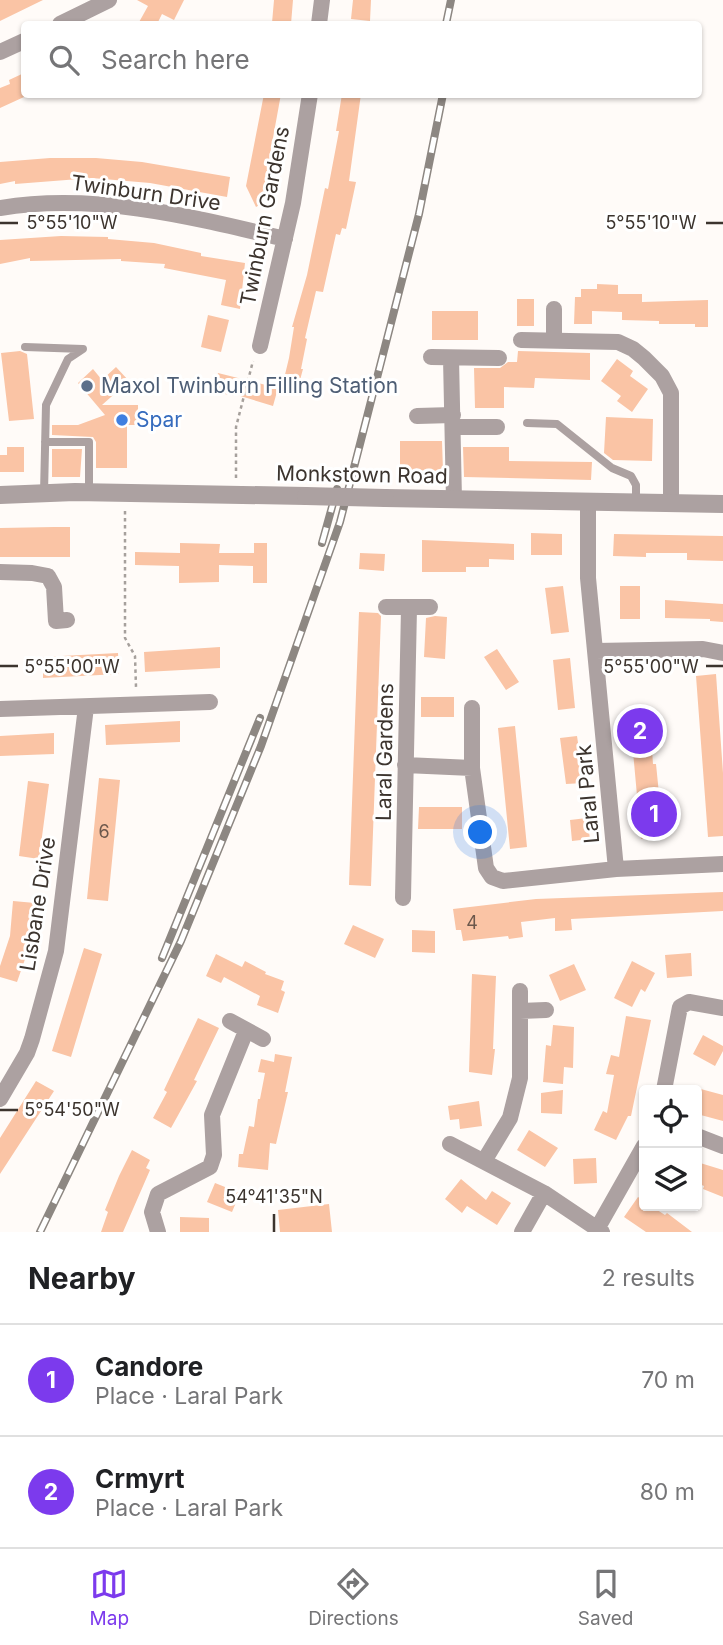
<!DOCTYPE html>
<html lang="en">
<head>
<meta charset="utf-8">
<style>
  :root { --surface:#fff; --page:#f2f2f2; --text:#202124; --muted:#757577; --line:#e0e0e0; --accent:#7c3aed }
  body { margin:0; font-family:Inter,sans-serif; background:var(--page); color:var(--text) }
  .controls { position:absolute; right:21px; bottom:21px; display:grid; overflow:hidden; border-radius:7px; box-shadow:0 2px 5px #0004 }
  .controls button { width:63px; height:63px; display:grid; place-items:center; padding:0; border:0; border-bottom:2px solid var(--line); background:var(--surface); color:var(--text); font:35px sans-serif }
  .you { position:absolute; left:481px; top:833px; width:24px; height:24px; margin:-18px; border:5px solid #fff; border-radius:50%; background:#1a73e8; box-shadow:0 0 0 10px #1a73e833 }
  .badge { display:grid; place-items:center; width:46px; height:46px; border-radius:50%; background:var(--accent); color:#fff; font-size:23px; font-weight:700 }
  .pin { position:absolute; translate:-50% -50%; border:4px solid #fff; box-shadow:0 2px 7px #0006 }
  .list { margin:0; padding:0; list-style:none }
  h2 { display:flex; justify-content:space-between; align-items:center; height:91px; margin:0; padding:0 28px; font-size:30px }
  h2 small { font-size:23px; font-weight:400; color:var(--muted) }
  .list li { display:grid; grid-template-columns:46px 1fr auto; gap:21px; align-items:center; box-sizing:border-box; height:112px; padding:0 28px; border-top:2px solid var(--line) }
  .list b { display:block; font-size:26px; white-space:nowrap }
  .list p { margin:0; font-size:23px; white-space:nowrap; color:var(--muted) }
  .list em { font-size:23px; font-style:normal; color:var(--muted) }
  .icon { flex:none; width:38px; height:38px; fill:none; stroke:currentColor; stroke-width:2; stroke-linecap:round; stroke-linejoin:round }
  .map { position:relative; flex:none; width:723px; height:1232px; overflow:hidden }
  .search { position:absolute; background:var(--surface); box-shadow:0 2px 5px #0004; left:21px; right:21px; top:21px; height:77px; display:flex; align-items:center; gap:18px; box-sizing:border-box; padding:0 24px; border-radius:7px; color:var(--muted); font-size:26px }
  .sheet { height:315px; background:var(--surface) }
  nav { display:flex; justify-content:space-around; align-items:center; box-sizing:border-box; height:98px; border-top:2px solid var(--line); background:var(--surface); font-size:19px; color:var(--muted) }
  nav a { display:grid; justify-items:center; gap:4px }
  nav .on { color:var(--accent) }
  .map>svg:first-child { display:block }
  .building { fill:#fac4a5 }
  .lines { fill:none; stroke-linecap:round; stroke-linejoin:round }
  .path { stroke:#a6a09c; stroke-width:2.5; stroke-dasharray:3.5 3.5; stroke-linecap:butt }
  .service { stroke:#aca1a1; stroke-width:8 }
  .minor { stroke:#aca1a1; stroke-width:16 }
  .tertiary { stroke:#aca1a1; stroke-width:18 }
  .rail-casing { stroke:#8d8782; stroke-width:8 }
  .rail { stroke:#fff; stroke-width:5; stroke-dasharray:16; stroke-linecap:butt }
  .tertiary-bridge { stroke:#aca1a1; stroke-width:18 }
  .ticks { fill:none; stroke:#3c342e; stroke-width:2.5 }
  .service-dot { fill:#5c6f8a; stroke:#fff; stroke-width:2.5 }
  .shop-dot { fill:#3f7fe0; stroke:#fff; stroke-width:2.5 }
  .labels { text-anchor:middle; stroke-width:6; stroke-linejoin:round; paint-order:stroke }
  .number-label { font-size:18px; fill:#6c584c }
  .street-label { font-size:21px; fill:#3c342e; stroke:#fff }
  .service-label { font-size:21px; fill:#4e5e75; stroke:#fff; text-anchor:start }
  .shop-label { font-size:21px; fill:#366cbe; stroke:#fff; text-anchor:start }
  .ticks-label { font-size:18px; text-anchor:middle; fill:#3c342e; stroke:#fff; stroke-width:6; stroke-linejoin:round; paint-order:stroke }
</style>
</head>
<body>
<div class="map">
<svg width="723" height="1232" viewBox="0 0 723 1232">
  <rect width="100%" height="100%" fill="#fffbf8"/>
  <path class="building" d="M0 0H43L0 21Z
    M137 0H184L174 20 162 14 157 24H138L148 6Z
    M274 0H293L291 24 272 23Z
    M353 0H371L370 21 351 19Z
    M24 73V97L0 108V88L10 84 9 80Z
    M264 94H281L264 187 270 199 256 207 246 186Z
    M342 94H361L349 181 356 182 346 229 342 228 340 235 336 234 323 292 316 291 305 338 307 339 301 369H303L297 391 282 387 289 358 294 327H292L307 275 325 188 328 189 339 131H336Z
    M50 158H96L142 162 230 177 227 197 150 183 92 178 15 184V181L0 184V162Z
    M61 236 108 237V239L154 243 201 253V256L245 263 240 309 221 305 226 280 164 268 165 264 121 261V259L30 261V258L0 264V240Z
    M597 284 618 285V294H642V302L708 300V327H695V324H659V321L622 320V312L592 311V324H574L575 297H581V289H597Z
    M517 299H534V326H517Z
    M432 311H478V340H432Z
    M208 315 229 320 221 352 201 347Z
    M20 351 27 354 34 419 9 421 1 353Z
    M518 351 590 353V380L535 378 534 388 504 387V408H475L474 368H500L508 362H517Z
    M617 359 633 371 630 376 648 389 632 412 617 401 621 396 601 381Z
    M116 367 129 381 102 405H138V425H127V468H96V442L93 437 52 435V425H78L105 415 78 383 93 369 102 380Z
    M218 373 278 388 273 406 234 394 233 396 213 391Z
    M606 417 653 419 652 461 613 460 604 453Z
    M400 441H442L443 471 400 470Z
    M7 447H24V472H0V455H7Z
    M463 447H509V461L592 462 591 480 464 477Z
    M52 449H82L80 477H52Z
    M54 527H70V557H0V528Z
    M531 533 562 534V555H531Z
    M614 534 723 536V561L687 560V553H646V557L613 556Z
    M422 540 514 544V560L489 559V567H466V572H422Z
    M180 543 220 544 219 553H254V543H267V583H253V566L219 565V582L179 583V566L135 565V552L180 553Z
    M360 553 385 554 384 571 359 569Z
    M563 586 569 632 551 634 545 588Z
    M620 586H640V619H620Z
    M665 600 723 604V622L710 621V619L665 618Z
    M359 612 378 613 381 616 371 886 349 885Z
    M435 616 447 617 445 659 424 657 426 618Z
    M220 647V668L145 672 144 652Z
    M497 649 519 682 506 690 484 657Z
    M118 653 119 674 43 678V657Z
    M570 658 575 708 558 710 553 660Z
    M716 674 723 773V836L708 837 696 676Z
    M421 697H454V717H421Z
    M629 708H649L653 764H656L660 804H669L670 822 661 823 662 837 641 839Z
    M180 721V742L106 745 105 725Z
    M515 726 527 847 510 849 498 728Z
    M54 733V754L0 756V736Z
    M577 736 584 783 566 784 560 738Z
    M99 778 120 780 108 901 87 899Z
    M28 781 49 784 39 859 19 856Z
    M419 807H462V829H418Z
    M587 818 590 839 572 841 570 820Z
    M723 892V911L571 919 572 930 555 931V918L521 922 523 937 509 939 508 936 463 941 461 930H456L453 909 536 899Z
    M13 901 35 903 31 942 17 982 0 977V966L10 936Z
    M353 925 384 939 375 958 344 944Z
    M412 930 435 931V953L412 952Z
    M84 948 102 954 71 1057 52 1051Z
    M691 953 692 976 667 978 665 955Z
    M216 954 242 967 245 961 266 972 265 974 284 981 281 990 285 992 278 1013 257 1005 260 996 224 977 221 983 206 976Z
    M632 961 655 973 645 992 641 989 632 1007 614 998Z
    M574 964 586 990 560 1001 549 975Z
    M472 974 496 976 493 1049H495L492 1075 469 1072Z
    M626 1016 651 1020 631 1116H628L616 1140 594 1130 603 1111 607 1113 614 1075 606 1074 611 1055 619 1057Z
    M198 1018 219 1028 194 1080 197 1081 171 1128 153 1118 167 1092 164 1090Z
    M553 1025 574 1027 573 1068 564 1067 563 1084 543 1082 546 1045 551 1046Z
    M703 1035 723 1046V1051L715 1066 693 1054Z
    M275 1054 292 1057 285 1092H288L276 1144 270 1143 268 1170 238 1167 239 1154H243L249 1126 254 1127 258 1099H260L265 1073 258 1072 261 1059 274 1062Z
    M36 1081 54 1091 0 1174V1138Z
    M697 1088 723 1095V1121L697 1114Z
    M563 1090 562 1114 541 1113V1093Z
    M479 1101 482 1126 460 1129 459 1119 450 1120 448 1106Z
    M529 1130 558 1148 545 1167 517 1150Z
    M132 1150 150 1160 146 1168 150 1170 123 1232H101L108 1212 105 1210 119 1176Z
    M596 1158 597 1183 574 1184 573 1159Z
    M697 1162 723 1170V1197L703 1189 704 1186 697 1183Z
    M461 1179 486 1200 492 1191 511 1203 497 1225 467 1206 462 1213 445 1199Z
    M215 1183 240 1193 232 1212 207 1202Z
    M638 1197 644 1201V1206H651L665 1215 667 1213 692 1232H646L624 1217Z
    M329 1204 332 1232H280L278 1210Z
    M180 1217 209 1218V1232H180Z"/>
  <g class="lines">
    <path class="path" d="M236 478V427L253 361
      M125 511V638L135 656 136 687"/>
    <path class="service" d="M25 347 83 349 68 359 46 405 44 493
      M527 423 557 424 612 468 631 476 636 485V502
      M45 442H89V492"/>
    <path class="minor" d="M60 24 109 0
      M319 24 322 0
      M0 52 24 41
      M0 208C95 192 193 217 285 239
      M554 309V340
      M521 340 618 342 633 349 644 358 662 376 671 393V503
      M260 346 293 203 310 94
      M431 357 499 358
      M451 358 454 500
      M417 416 453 415
      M453 427H497
      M588 503V578L616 869
      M0 572 32 573 48 576 54 587 56 621 67 620
      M386 607H430
      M596 651 703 649 723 653
      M472 708V768L486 868 492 877 503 881 616 869 723 864
      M0 709 210 702
      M405 765 472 768
      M403 898 409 608
      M520 1011 546 1010
      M230 1021 263 1039
      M664 1090 680 1007 689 1002 723 1008
      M0 1099 27 1053 32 1039 56 951 86 707
      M697 1136 723 1146
      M450 1144 544 1193 602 1232
      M484 1161 510 1118 520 1078V991
      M597 1229 644 1146
      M158 1232 152 1212 158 1194 210 1167 214 1155 212 1115 246 1031
      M522 1232 544 1193"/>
    <path class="tertiary" d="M0 495 75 492 306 496
      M385 498 723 504"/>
    <defs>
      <path id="rail" d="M446 24 451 0
        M322 543 337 489
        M162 958 260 718
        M40 1232 181 941 261 746 297 644 340 522 419 214 443 94"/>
    </defs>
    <use href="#rail" class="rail-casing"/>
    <use href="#rail" class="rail"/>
    <path class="tertiary-bridge" d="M306 496 385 498"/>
  </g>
  <path class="ticks" d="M0 223H18M706 223H723M0 666H18M706 666H723M0 1110H18M274 1214V1232"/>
  <circle class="service-dot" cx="87" cy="386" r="7"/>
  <circle class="shop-dot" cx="122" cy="420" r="7"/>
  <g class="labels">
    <g class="number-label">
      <text x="104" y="838">6</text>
      <text x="472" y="929">4</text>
    </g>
    <g class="street-label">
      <text transform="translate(146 193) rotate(8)" y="7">Twinburn Drive</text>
      <text transform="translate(265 216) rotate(-79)" y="7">Twinburn Gardens</text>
      <text transform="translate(362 475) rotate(1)" y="7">Monkstown Road</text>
      <text transform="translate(385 752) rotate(-89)" y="7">Laral Gardens</text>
      <text transform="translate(588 794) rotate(-95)" y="7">Laral Park</text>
      <text transform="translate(38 904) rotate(-81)" y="7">Lisbane Drive</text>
    </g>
    <g class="service-label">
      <text x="101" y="393">Maxol Twinburn Filling Station</text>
    </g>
    <g class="shop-label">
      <text x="136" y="427">Spar</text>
    </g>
  </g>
  <g class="ticks-label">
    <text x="651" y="229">5°55'10"W</text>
    <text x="72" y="229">5°55'10"W</text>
    <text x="651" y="673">5°55'00"W</text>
    <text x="72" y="673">5°55'00"W</text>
    <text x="72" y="1116">5°54'50"W</text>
    <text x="274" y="1203">54°41'35"N</text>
  </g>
</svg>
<div class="controls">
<button><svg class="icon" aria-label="locate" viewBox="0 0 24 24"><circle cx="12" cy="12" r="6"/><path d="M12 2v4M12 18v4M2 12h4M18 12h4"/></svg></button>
<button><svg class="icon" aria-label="layers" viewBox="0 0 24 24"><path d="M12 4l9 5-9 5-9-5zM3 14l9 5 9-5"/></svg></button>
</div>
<div class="you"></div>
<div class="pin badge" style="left:654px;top:814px">1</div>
<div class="pin badge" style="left:640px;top:731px">2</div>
<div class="search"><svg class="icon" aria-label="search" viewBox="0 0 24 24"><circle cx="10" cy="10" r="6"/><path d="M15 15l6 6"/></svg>Search here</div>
</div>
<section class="sheet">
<h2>Nearby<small>2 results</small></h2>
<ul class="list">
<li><span class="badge">1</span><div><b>Candore</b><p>Place · Laral Park</p></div><em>70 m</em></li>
<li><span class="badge">2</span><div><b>Crmyrt</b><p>Place · Laral Park</p></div><em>80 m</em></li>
</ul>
</section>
<nav>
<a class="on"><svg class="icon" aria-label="map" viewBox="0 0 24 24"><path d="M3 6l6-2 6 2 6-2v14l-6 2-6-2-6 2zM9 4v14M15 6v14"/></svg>Map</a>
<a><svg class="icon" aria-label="directions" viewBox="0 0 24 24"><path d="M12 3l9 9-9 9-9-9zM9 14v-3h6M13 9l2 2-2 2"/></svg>Directions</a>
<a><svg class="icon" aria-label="saved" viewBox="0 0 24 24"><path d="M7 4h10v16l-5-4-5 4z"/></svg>Saved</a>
</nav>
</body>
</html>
